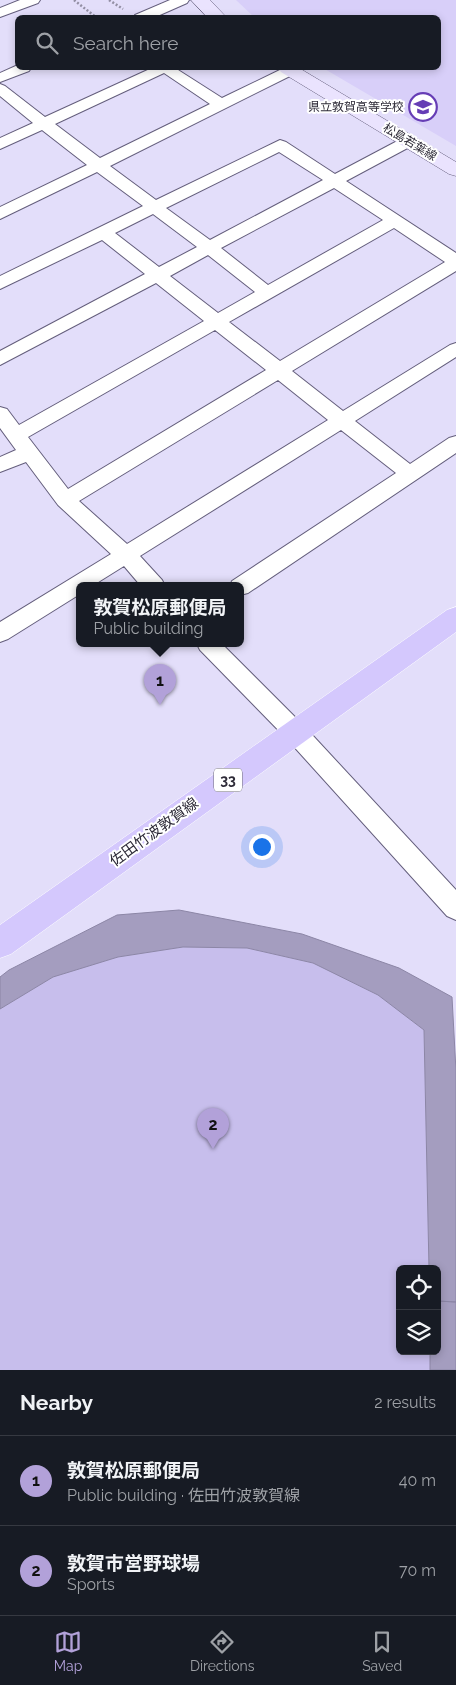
<!DOCTYPE html>
<html lang="en">
<head>
<meta charset="utf-8">
<style>
  :root { --surface:#171b24; --page:#242831; --text:#f1f3f6; --muted:#9ea1a6; --line:#363941; --accent:#b2a1d9 }
  body { margin:0; font-family:Raleway,"Noto Sans JP",sans-serif; background:var(--page); color:var(--text) }
  .controls { position:absolute; right:15px; bottom:15px; display:grid; overflow:hidden; border-radius:8px; box-shadow:0 2px 8px #0003 }
  .controls button { width:45px; height:45px; display:grid; place-items:center; padding:0; border:0; border-bottom:1px solid var(--line); background:var(--surface); color:var(--text); font:25px sans-serif }
  .you { position:absolute; left:261px; top:846px; width:18px; height:18px; margin:-12px; border:4px solid #fff; border-radius:50%; background:#1a73e8; box-shadow:0 0 0 8px #1a73e833 }
  .badge { display:grid; place-items:center; width:32px; height:32px; border-radius:50%; background:var(--accent); color:#111; font-size:16px; font-weight:700 }
  .pin { position:absolute; translate:-50% -41px; filter:drop-shadow(0 1px 2px #0008) }
  .pin::after { content:''; position:absolute; top:26px; width:18px; height:15px; background:inherit; clip-path:polygon(0 0,100% 0,50% 100%) }
  .popup { position:absolute; left:76px; top:582px; width:168px; height:65px; box-sizing:border-box; display:grid; place-content:center; border-radius:8px; background:var(--surface); filter:drop-shadow(0 1px 4px #0005); font-size:16px; white-space:nowrap; color:var(--muted) }
  .popup b { font-size:19px; color:var(--text) }
  .popup::after { content:''; position:absolute; left:50%; top:100%; margin-left:-10px; border:10px solid transparent; border-top-color:var(--surface) }
  .list { margin:0; padding:0; list-style:none }
  h2 { display:flex; justify-content:space-between; align-items:center; height:65px; margin:0; padding:0 20px; font-size:21px }
  h2 small { font-size:16px; font-weight:400; color:var(--muted) }
  .list li { display:grid; grid-template-columns:32px 1fr auto; gap:15px; align-items:center; box-sizing:border-box; height:90px; padding:0 20px; border-top:1px solid var(--line) }
  .list b { display:block; font-size:19px; white-space:nowrap }
  .list p { margin:0; font-size:16px; white-space:nowrap; color:var(--muted) }
  .list em { font-size:16px; font-style:normal; color:var(--muted) }
  .icon { flex:none; width:28px; height:28px; fill:none; stroke:currentColor; stroke-width:2; stroke-linecap:round; stroke-linejoin:round }
  .map { position:relative; flex:none; width:456px; height:1370px; overflow:hidden }
  .search { position:absolute; background:var(--surface); box-shadow:0 2px 8px #0003; left:15px; right:15px; top:15px; height:55px; display:flex; align-items:center; gap:12px; box-sizing:border-box; padding:0 18px; border-radius:8px; color:var(--muted); font-size:19px }
  .sheet { height:245px; background:var(--surface) }
  nav { display:flex; justify-content:space-around; align-items:center; box-sizing:border-box; height:70px; border-top:1px solid var(--line); background:var(--surface); font-size:14px; color:var(--muted) }
  nav a { display:grid; justify-items:center; gap:2px }
  nav .on { color:var(--accent) }
  .map>svg:first-child { display:block }
  .built { fill:#d8cff9 }
  .green { fill:#c7beec }
  .building { fill:#a49dbf; stroke:#8c86a6 }
  .lines { fill:none; stroke-linecap:round; stroke-linejoin:round }
  .minor-casing { stroke:#645e7c; stroke-width:2 }
  .secondary-casing { stroke:#645e7c; stroke-width:1 }
  .primary-casing { stroke:#fff; stroke-width:1 }
  .path { stroke:#938fa4; stroke-width:2.5; stroke-dasharray:2 2; stroke-linecap:butt }
  .minor { fill:#fff; fill-rule:evenodd }
  .secondary { fill:#eae3fe; fill-rule:evenodd }
  .primary { fill:#d4c8fd; fill-rule:evenodd }
  .labels { text-anchor:middle; stroke-width:4; stroke-linejoin:round; paint-order:stroke }
  .far-poi-label { font-size:12px; fill:#2e2b38; stroke:#fff; text-anchor:end }
  .far-street-label { font-size:12px; fill:#2e2b38; stroke:#fff }
  .shield { fill:#fff; stroke:#6d6b74; stroke-width:1 }
  .shield-label { font-size:14px; font-weight:bold; fill:#2e2b38 }
  .street-label { font-size:15px; fill:#2e2b38; stroke:#fff }
</style>
</head>
<body>
<div class="map">
<svg width="456" height="1370" viewBox="0 0 456 1370">
  <rect width="100%" height="100%" fill="#e3defa"/>
  <path class="built" d="M236 0H456V146L323 68H438V18L254 17Z"/>
  <path class="green" d="M183 947 247 948 313 963 378 995 424 1030 429 1269H400V1351H430V1370H0V1009L53 977 118 957Z"/>
  <path class="building" d="M179 910 302 934 399 968 452 997 456 1071V1302L437 1301V1269H429L424 1030 378 995 313 963 247 948 183 947 118 957 53 977 0 1009V977L9 970 117 915Z
    M437 1301 456 1302V1370H430V1351H437Z"/>
  <g class="lines">
    <defs>
      <path id="minor" d="M20 0H40L38 3 0 17V8Z
        M170 0H189L187 3 153 18H133L135 15Z
        M18 65V68H31L29 71 0 82V73Z
        M152 68H175L222 98 284 68H297L298 70 296 73 110 166 156 200 280 140 286 142 335 174 403 138H415L417 141 415 144 346 181 456 253V271L292 371 343 411 450 345 456 343V357L355 421 410 464 449 438 456 436V453L248 593 240 595V586H230L232 581 396 473 341 430 140 556 162 580 165 586H141L124 566 92 586H80V594L8 639 0 642V622L111 554 58 505 26 462 0 472V457L16 450 0 428V407L7 409 19 425 204 321 156 283 0 365V351L145 274 102 240 0 289V276L143 206 97 172 0 219V207L87 165 42 130 0 149V138L33 123 0 96V84L5 86 45 117ZM164 73 210 104 100 158 55 124ZM279 152 323 180 210 240 166 208ZM334 188 383 220 268 285 221 248ZM153 214 197 247 159 267 115 233ZM394 228 445 262 280 361 229 322ZM208 255 255 292 218 313 170 276ZM215 330 266 370 68 489 28 437ZM278 380 328 420 127 544 79 501Z
        M197 644H222L303 725 456 890V920L447 916 287 739 200 650Z"/>
      <path id="secondary" d="M191 0H210L227 18H208Z
        M278 68H299L456 162V176L449 174 281 72Z"/>
      <path id="primary" d="M456 607V632L11 954 0 958V925L447 610Z"/>
    </defs>
    <use href="#minor" class="minor-casing"/>
    <use href="#secondary" class="secondary-casing"/>
    <use href="#primary" class="primary-casing"/>
    <path class="path" d="M74 0 97 18
      M109 0 123 9"/>
    <use href="#minor" class="minor"/>
    <use href="#secondary" class="secondary"/>
    <use href="#primary" class="primary"/>
  </g>
  <defs>
    <symbol id="school-ring" viewBox="-11 -11 22 22"><circle r="9.5" fill="#fff" stroke="#663db5" stroke-width="1.5"/><path d="M0-5L7-2L0 1L-7-2ZM-4 1L0 2.5L4 1V4Q0 6-4 4Z" fill="#663db5"/></symbol>
  </defs>
  <g fill-rule="evenodd">
    <use href="#school-ring" x="407" y="91" width="32" height="32"/>
  </g>
  <g class="labels">
    <g class="far-poi-label">
      <text x="404" y="111">県立敦賀高等学校</text>
    </g>
    <g class="far-street-label">
      <text transform="translate(410 142) rotate(31)" y="4">松島若葉線</text>
    </g>
    <rect class="shield" x="214" y="768.5" width="28" height="23" rx="4"/>
    <g class="shield-label">
      <text x="228" y="785">33</text>
    </g>
    <g class="street-label">
      <text transform="translate(154 832) rotate(-36)" y="5">佐田竹波敦賀線</text>
    </g>
  </g>
</svg>
<div class="controls">
<button><svg class="icon" aria-label="locate" viewBox="0 0 24 24"><circle cx="12" cy="12" r="6"/><path d="M12 2v4M12 18v4M2 12h4M18 12h4"/></svg></button>
<button><svg class="icon" aria-label="layers" viewBox="0 0 24 24"><path d="M12 4l9 5-9 5-9-5zM3 14l9 5 9-5"/></svg></button>
</div>
<div class="you"></div>
<div class="pin badge" style="left:160px;top:705px">1</div>
<div class="popup"><b>敦賀松原郵便局</b>Public building</div>
<div class="pin badge" style="left:213px;top:1149px">2</div>
<div class="search"><svg class="icon" aria-label="search" viewBox="0 0 24 24"><circle cx="10" cy="10" r="6"/><path d="M15 15l6 6"/></svg>Search here</div>
</div>
<section class="sheet">
<h2>Nearby<small>2 results</small></h2>
<ul class="list">
<li><span class="badge">1</span><div><b>敦賀松原郵便局</b><p>Public building · 佐田竹波敦賀線</p></div><em>40 m</em></li>
<li><span class="badge">2</span><div><b>敦賀市営野球場</b><p>Sports</p></div><em>70 m</em></li>
</ul>
</section>
<nav>
<a class="on"><svg class="icon" aria-label="map" viewBox="0 0 24 24"><path d="M3 6l6-2 6 2 6-2v14l-6 2-6-2-6 2zM9 4v14M15 6v14"/></svg>Map</a>
<a><svg class="icon" aria-label="directions" viewBox="0 0 24 24"><path d="M12 3l9 9-9 9-9-9zM9 14v-3h6M13 9l2 2-2 2"/></svg>Directions</a>
<a><svg class="icon" aria-label="saved" viewBox="0 0 24 24"><path d="M7 4h10v16l-5-4-5 4z"/></svg>Saved</a>
</nav>
</body>
</html>
